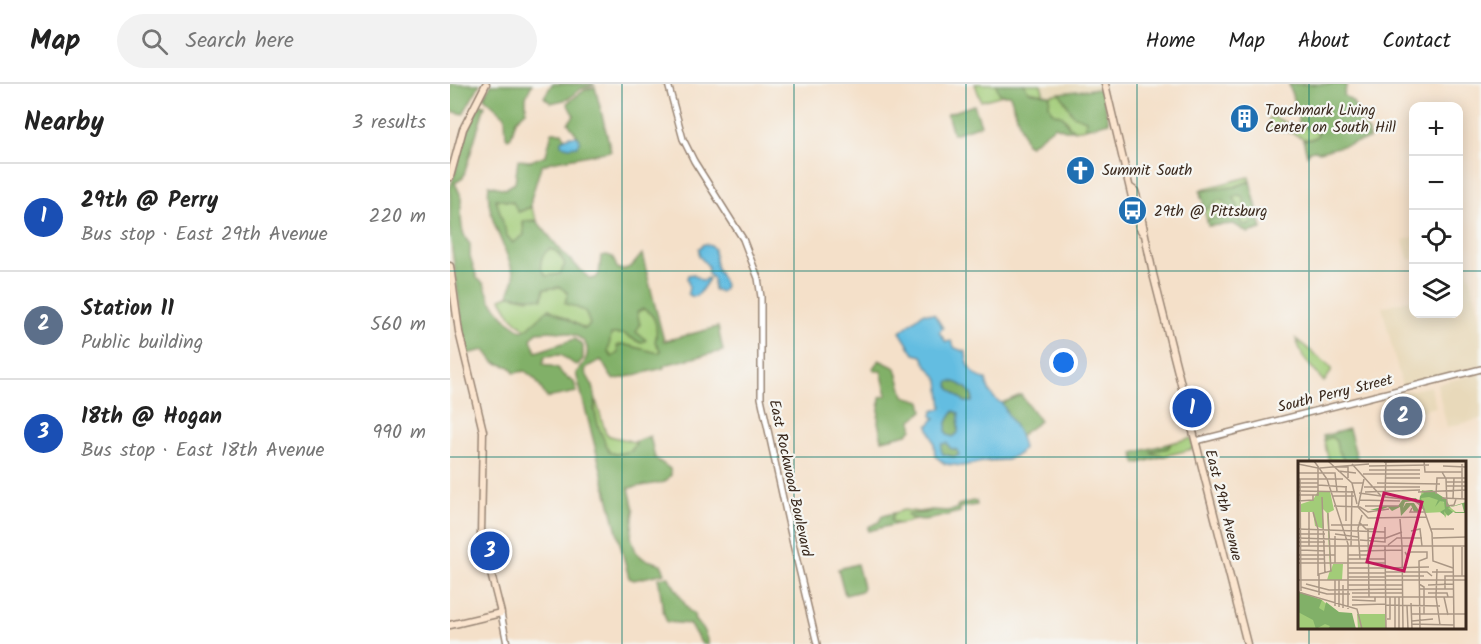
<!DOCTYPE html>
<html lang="en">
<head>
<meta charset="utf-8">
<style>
  :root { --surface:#fff; --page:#f2f2f2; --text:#222; --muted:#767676; --line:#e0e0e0; --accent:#2563eb }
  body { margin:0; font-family:Kalam,sans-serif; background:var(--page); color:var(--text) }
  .controls { position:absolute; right:18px; top:18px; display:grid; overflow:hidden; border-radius:12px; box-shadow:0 3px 15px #0003 }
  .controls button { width:54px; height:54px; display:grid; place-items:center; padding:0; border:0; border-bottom:2px solid var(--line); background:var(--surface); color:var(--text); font:30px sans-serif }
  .you { position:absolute; left:614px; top:279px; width:21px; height:21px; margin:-15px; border:4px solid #fff; border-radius:50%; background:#1a73e8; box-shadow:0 0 0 9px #1a73e833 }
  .badge { display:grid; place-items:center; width:39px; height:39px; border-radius:50%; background:var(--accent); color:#fff; font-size:20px; font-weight:700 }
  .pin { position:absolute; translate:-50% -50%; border:3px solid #fff; box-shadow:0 2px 6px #0006 }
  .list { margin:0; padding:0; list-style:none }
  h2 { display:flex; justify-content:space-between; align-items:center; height:78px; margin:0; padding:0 24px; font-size:26px }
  h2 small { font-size:20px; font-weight:400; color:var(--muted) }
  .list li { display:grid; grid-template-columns:39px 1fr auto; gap:18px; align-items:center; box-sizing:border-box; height:108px; padding:0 24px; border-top:2px solid var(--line) }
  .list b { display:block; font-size:22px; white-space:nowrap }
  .list p { margin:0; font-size:20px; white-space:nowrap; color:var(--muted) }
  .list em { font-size:20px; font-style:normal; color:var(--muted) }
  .icon { flex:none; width:33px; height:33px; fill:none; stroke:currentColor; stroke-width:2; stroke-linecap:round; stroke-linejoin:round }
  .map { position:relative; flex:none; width:1031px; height:560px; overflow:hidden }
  header { display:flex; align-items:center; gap:36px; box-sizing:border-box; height:84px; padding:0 30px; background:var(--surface); border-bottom:2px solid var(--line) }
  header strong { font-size:28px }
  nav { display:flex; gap:33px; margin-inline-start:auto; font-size:21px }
  .search { width:420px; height:54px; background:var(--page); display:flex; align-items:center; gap:15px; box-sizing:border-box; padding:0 21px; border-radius:33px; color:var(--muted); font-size:22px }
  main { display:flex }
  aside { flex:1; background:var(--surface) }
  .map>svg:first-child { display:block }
  .built { fill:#e8d9ba }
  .green { fill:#a2cc78; stroke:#6e7b4b; stroke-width:1.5 }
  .forest { fill:#81b068; stroke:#5e6d43; stroke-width:1.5; fill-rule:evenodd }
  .water { fill:#63bde1; stroke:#4f7480; stroke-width:1.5; fill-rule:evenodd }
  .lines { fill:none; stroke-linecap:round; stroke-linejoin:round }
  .tertiary-casing { stroke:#988574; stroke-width:8 }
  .secondary-casing { stroke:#988574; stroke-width:9 }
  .tertiary { stroke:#fff; stroke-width:5 }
  .secondary { stroke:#fbe5cf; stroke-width:6 }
  .grid { fill:none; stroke:#0f766e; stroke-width:1.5; stroke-opacity:0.55 }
  .labels { text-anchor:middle; stroke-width:4.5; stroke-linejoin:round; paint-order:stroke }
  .poi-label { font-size:15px; fill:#3b2a1e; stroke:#f6f6f2; text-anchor:start }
  .street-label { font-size:15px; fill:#3b2a1e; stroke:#f6f6f2 }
  .inset-road { fill:none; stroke:#aa9785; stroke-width:1.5 }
  .view { fill:#c2185b; fill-opacity:0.15; stroke:#c2185b; stroke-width:3 }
  .inset-edge { fill:none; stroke:#3b2a1e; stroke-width:3 }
</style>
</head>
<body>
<header>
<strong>Map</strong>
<div class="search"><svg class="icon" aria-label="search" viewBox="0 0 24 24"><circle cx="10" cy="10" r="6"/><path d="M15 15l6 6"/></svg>Search here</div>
<nav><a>Home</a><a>Map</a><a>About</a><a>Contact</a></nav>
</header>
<main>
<aside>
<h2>Nearby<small>3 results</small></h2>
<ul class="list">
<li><span class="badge" style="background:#1a4fb4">1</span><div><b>29th @ Perry</b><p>Bus stop · East 29th Avenue</p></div><em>220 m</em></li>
<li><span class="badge" style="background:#5c6f8a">2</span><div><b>Station 11</b><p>Public building</p></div><em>560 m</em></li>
<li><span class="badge" style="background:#1a4fb4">3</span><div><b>18th @ Hogan</b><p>Bus stop · East 18th Avenue</p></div><em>990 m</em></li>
</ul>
</aside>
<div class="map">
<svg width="1031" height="560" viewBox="0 0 1031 560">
  <rect width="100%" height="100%" fill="#f6f6f2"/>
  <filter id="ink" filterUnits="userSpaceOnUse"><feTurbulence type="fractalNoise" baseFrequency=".0167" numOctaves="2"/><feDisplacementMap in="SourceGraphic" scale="12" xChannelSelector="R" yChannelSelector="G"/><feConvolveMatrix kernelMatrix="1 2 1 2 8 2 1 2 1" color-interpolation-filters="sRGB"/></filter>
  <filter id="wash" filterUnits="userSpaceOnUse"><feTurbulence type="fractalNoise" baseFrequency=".008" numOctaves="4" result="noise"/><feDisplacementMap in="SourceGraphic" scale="24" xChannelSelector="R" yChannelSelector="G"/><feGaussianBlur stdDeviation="1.35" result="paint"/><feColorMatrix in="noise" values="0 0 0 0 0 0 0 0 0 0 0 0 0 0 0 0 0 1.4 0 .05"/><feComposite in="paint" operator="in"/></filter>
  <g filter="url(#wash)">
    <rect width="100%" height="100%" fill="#f4e0c9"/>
    <path class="built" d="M591 0H651L652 6 647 5 594 11Z
      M1009 147 1031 236V282L952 302 932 223 963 215 964 230H1008Z
      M963 153H964L963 177 958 174 953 156Z
      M1031 289V335L997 343 987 300Z
      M980 302 986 323 967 328 969 336 937 344 931 314Z"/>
    <path class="green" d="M525 0H546L549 8 553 11 531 17Z
      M574 0H591L594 11 578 7Z
      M610 9C620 24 620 28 636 36L635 44C612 50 623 38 612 32 609 31 605 30 602 28L599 21 600 11Z
      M822 32 840 41 865 45 868 51C856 60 851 52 839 48 832 45 826 49 819 44V34Z
      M799 93 800 97 784 103 754 106 751 115 750 107 752 105Z
      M788 111 794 112 803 136 800 141H794L789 136V124L784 114Z
      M45 115 63 118 69 128 81 123 87 136 73 137 74 151 63 159 57 152Z
      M770 115 775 118 779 125 777 133 770 135 764 133 757 137 754 126C760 125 763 118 770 115Z
      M99 165C108 166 111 173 115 180L110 190 97 192C87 185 90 172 99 165Z
      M110 203 118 209 115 219 135 227 140 240 135 245 99 225 76 246 61 232 51 215 60 211 78 215 94 205Z
      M193 225C207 230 208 246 206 258L211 267 208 269 172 260 168 269 162 273 158 268 161 250H174L190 259 195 256 186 248 187 228Z
      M846 255 881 283V288L874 298 853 273Z
      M146 316 156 350C166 356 176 353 186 360L181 367 166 370 159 368C151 353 142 333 146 316Z
      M881 353 886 357 888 367 896 378H879L874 356Z
      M741 354 743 365 714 372 700 368 718 364 721 359Z
      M454 426 469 428 482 426 475 429 458 430 460 434 465 436C458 438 447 443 441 436L444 429Z"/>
    <path class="forest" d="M0 0H30L13 30 0 27Z
      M41 0H82L76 13V27L66 36 61 53 58 55 56 53 55 32 34 13Z
      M102 0H143L144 1 131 5 118 15 101 19 94 13Z
      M546 0H574L578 7 600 11 599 21 602 28 613 32 618 42 626 46H615L605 42 580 61 576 59 560 11H553L549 9Z
      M839 0H897L894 11 903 18 912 41 919 48V55L869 68 865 66 859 67 857 71 853 55C858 57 867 55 868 49L865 45 850 42Z
      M145 3 161 67 101 78 91 82 81 115V123L68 128 63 118 46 115 57 152 63 159 74 151 73 137H87L112 168 140 195 146 194 149 190 151 172 157 171 163 173 167 184 173 186 182 182 192 170 214 257 268 243 273 267 214 281V284L164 296C158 290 156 283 151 276L137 283 135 288 143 302 146 316 144 325 149 344 159 368 166 370 181 367 186 360 184 358 200 352 205 374 220 385 221 391 215 398 179 404 184 426 181 453 186 468 194 475 211 480 215 489 184 496 179 494 126 289C129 286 133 282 135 277 148 247 104 246 87 248L81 255 86 268C100 264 111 259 125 255L133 262V275L128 281 124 280 111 271 95 272 93 280 108 284 113 291 124 298 127 308 97 314 85 295 75 287 64 289 60 283 44 278 35 266 16 270 0 150V105L16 51 30 20 35 21 14 91 13 94 5 99C7 104 10 108 11 113 12 128 8 148 20 160V172L27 194 34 200 41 217 58 237 72 247 78 244 99 225 135 245 140 240 135 227 115 219 118 209 110 203 94 205 92 215 60 211 59 208C60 205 63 199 64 195 65 190 61 183 59 177 51 153 35 128 39 101L55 105 65 99 68 76 81 77 96 71 102 48H112L115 54 111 56 129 54 118 39 124 32 117 19 135 6ZM99 165C108 166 111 173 115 180L110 190 97 192C87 185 90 172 99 165ZM193 225C207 230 208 246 205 258L211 267 208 269 172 260 167 262 168 269 162 273 158 268 161 250H174L191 259 196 256 186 248 190 241 187 228Z
      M642 5 651 6 659 38 635 44 636 36 623 31 610 9Z
      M524 21 531 41 503 50 497 30Z
      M800 97 812 145 798 149 784 140 758 142 757 137 764 133 770 135 777 133 779 125 775 118 769 116C763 118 760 125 754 126L751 107 784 103ZM788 111 794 113V122L798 125 803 136 800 141H794L789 136V124L784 114Z
      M429 276 446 284 454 312 471 317 473 327 462 336V345L457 350 432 356 428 338 430 313 437 311 431 287H425L423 284Z
      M501 296C511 299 520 305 523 314L522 318H515L499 304 498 299Z
      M571 311 590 337 569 352C565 340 557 331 552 319Z
      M504 327 509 329 508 349 503 353 497 351C494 341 498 335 504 327Z
      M899 345 908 378H896L888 367 886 357 881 353 874 356 873 352Z
      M492 359H497L507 365 509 371 504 373 493 370 490 366Z
      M721 359 718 364 700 368 714 372 686 380 683 369Z
      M523 417H526L527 421 510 424V428C495 431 471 442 457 431L458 430 475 429 482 426 497 427 506 425 508 421Z
      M444 429 441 436 447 440 418 447V443L429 438 432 432Z
      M407 480 413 503 411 507 395 511 388 485Z
      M218 492 239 527 244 530 245 537C252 541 257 552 258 560H252L239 540 217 538C210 524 212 509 208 494Z"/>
    <path class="water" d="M120 52H126L129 54 130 59 127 62 119 63 111 61V56Z
      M254 160 260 161 264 165 266 182 275 201 274 205 271 208 264 206 263 195 258 190V182L249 172V164Z
      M243 190 253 197 257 194 259 195 249 210 243 213 238 210 239 202 237 194 238 191Z
      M473 229 484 230 493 244 489 248 496 258 501 257 505 264 516 268C516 280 524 294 536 295 537 305 543 316 552 319 559 335 570 346 573 364L569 370 557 376 538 377 512 382 495 380 485 372 484 359 478 342 485 334 482 332 483 327 492 324 489 296 475 279 472 272 464 270 450 248ZM501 297C511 299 520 305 523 314L522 318H515L499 304 498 299ZM504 327 509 329 508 349 503 353 497 351C494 341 498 335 504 327ZM497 359 500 364 507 366 509 371 504 373 493 370 491 365 492 360Z"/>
  </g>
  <g filter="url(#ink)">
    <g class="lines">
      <defs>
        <path id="tertiary" d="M218 0 233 55 244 77 293 155 308 194 311 213V314L343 460 367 560
          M746 357 1031 285
          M51 529 57 560"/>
        <path id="secondary" d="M655 0 689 143 693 149
          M0 93 13 45 36 0
          M681 104 685 107 688 117 703 190 797 560
          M0 182 9 248 33 347 31 450 51 529 0 541"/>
      </defs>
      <use href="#tertiary" class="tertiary-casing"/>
      <use href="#secondary" class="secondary-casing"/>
      <use href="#tertiary" class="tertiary"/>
      <use href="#secondary" class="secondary"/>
    </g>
  </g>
  <path class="grid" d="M172 0V560M344 0V560M516 0V560M687 0V560M859 0V378M0 187H964M1008 187H1031M0 373H1031M859 544V560"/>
  <defs>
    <symbol id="building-disc" viewBox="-11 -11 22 22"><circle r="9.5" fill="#1f6fb2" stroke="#f6f6f2"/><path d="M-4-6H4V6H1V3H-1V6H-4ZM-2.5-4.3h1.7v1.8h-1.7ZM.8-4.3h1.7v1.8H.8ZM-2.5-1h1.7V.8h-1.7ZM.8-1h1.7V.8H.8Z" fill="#fff"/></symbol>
    <symbol id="church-disc" viewBox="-11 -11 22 22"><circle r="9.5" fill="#1f6fb2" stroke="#f6f6f2"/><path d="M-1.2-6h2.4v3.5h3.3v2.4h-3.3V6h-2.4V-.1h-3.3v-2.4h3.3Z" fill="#fff"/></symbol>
    <symbol id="bus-disc" viewBox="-11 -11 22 22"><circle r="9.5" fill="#1f6fb2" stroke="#f6f6f2"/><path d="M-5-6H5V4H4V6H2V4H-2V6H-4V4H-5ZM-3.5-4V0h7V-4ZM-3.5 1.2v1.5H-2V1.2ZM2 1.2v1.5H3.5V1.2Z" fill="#fff"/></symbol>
  </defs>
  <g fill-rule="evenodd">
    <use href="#building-disc" x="778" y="18" width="33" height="33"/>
    <use href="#church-disc" x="614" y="70" width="33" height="33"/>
    <use href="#bus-disc" x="666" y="110" width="33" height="33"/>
  </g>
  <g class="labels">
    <g class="poi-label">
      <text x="815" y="31">Touchmark Living<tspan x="815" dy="17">Center on South Hill</tspan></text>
      <text x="652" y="91">Summit South</text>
      <text x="704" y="132">29th @ Pittsburg</text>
    </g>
    <g class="street-label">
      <text transform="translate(885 309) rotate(-14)" y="5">South Perry Street</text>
      <text transform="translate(341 394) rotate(78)" y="5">East Rockwood Boulevard</text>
      <text transform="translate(774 421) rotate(76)" y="5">East 29th Avenue</text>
    </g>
  </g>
  <g transform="translate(848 377)">
    <rect width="168" height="168" fill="#f4e0c9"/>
    <path d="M124 29 134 32 158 51H150L147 57 146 51 127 52 121 42ZM20 30H32L36 49 30 52 33 109 35 103H45L44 119H29L32 109 29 52 24 47 26 68 17 65 15 51H3V43L15 39ZM0 130 24 139 38 152H53V168H0ZM59 153H87L88 168H60Z" fill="#a2cc78"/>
    <path d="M134 29 148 38 152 46 168 41V52H157L156 51H166L164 43 150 47 155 51 150 55 146 50 147 55 142 51 147 48 146 41 142 40 137 46 140 39 131 36 123 37 127 50 117 40 107 41 105 47 108 42H116L122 51H116L113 44 103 55 102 46 94 50 90 46 82 49H72L87 45H100L105 38 118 37 121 42 122 35 126 32 124 30ZM0 131 24 139 21 147 26 150 28 141 41 151 54 152 58 168H30L32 165 27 163 18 168 15 159 0 151Z" fill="#81b068"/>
    <path class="inset-road" d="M16 0 29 18 50 83V148M30 0 54 22H65M88 0 87 36 115 39 125 46 134 72 135 100 155 107M126 0 127 11H164M86 1 115 0M0 3 20 7V34H0M54 3 83 35M164 3V38M71 5 131 4M145 5 168 6M35 6H50V17M22 7 71 3M71 9H122M40 10 58 12M144 11 148 18 149 45 156 44 158 38M0 12H37L39 30M65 13H122M88 17H122M1 18H45M2 18 3 130M66 18 60 46 70 57M148 21H168M0 22H20M54 22 59 43M79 22 142 23M20 24 49 26M148 25H168M0 26H20M66 26H122M0 30 57 31M67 31 122 29M120 31 168 29M61 32 83 35M138 33 139 17H168M34 35H56M24 36 27 112M144 37 168 38M155 37 156 17M61 39 102 40M0 40 15 39V34M36 45 62 46 70 51 91 48M67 45H101M114 47 112 51H127M11 51V85M15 51 20 68V115M70 57 128 56M102 58 104 85M48 60V25M61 61 68 68H77M33 64H70M0 68 87 71M70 68 71 136M133 68H156M113 70 122 68 124 85M0 73H27M37 73 60 76M37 75V102M0 77 61 79M70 77H88L104 71M135 77 168 76M62 79 87 81V66M0 81H27M90 84 99 77H124M0 85H168M53 85 54 30M87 85 88 168M104 85 105 168M155 85 156 168M164 86V115M3 89 27 90M62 90 104 89M107 91 110 96 112 91H129V97L121 100 122 168M0 94H37M50 94H70M0 98H27M50 98H87M62 98 60 67 64 54M0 102H50M50 102H87M50 107H87M87 107 131 106M87 111H129L134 115M134 111H155M50 112H87M87 115H126M50 116H87M0 119H168M37 119V145M41 119V146M8 123 31 129 104 128M121 123 126 126V153M45 124V147M50 124H104M130 124 155 123M3 126 29 133H52M121 128H155M147 128V115H168M0 131 59 148 64 168M54 132H104M130 132H149L150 136M21 134V113L33 110 30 52M54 136H155M97 136V168M101 136V168M138 136 139 108M138 136 142 164M146 136 150 154M54 139 77 140V136M113 142 114 168M54 144 88 143M88 144 142 145M109 145 110 168M113 153H168M89 158H92V136M114 160 135 158M114 163 156 164"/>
    <path class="view" d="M86 32 124 41 106 110 69 101Z"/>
    <rect width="168" height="168" class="inset-edge"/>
  </g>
</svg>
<div class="controls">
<button>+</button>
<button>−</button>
<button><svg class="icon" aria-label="locate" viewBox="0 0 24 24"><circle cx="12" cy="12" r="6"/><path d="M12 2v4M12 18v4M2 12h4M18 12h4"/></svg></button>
<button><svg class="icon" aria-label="layers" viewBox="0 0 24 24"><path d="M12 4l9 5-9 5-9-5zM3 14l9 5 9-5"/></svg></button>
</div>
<div class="you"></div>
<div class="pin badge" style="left:742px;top:324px;background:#1a4fb4">1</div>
<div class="pin badge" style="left:953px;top:332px;background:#5c6f8a">2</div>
<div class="pin badge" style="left:40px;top:467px;background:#1a4fb4">3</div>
</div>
</main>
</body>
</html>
